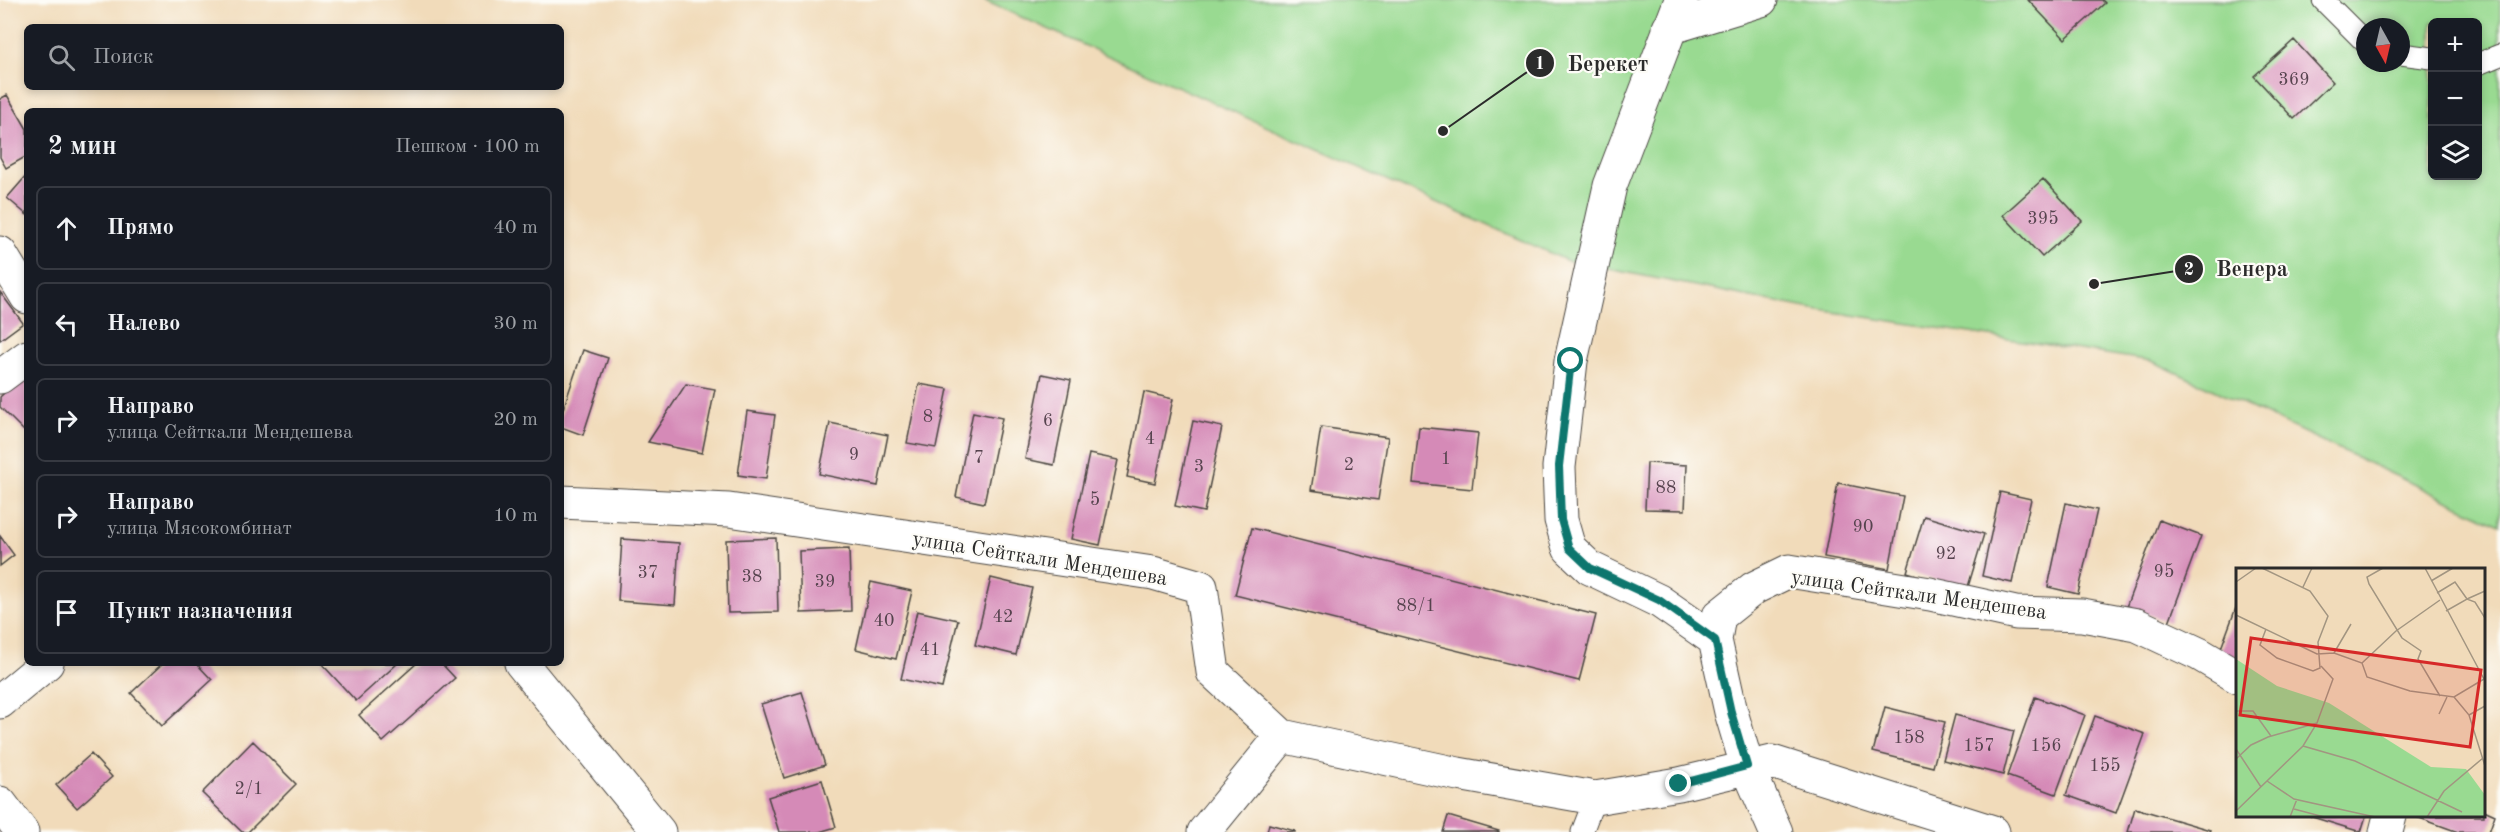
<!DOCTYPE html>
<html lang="ru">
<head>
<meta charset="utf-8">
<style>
  :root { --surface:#171b24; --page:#20242c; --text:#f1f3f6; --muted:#9ea1a6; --line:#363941 }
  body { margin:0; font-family:"Old Standard TT",serif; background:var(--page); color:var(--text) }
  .controls { position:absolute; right:18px; top:18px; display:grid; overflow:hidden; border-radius:9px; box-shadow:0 3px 9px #0003 }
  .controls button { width:54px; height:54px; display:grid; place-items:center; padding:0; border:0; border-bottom:2px solid var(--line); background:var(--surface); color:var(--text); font:30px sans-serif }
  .compass { position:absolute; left:2356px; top:18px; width:54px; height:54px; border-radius:50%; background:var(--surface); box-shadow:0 3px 9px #0003; rotate:172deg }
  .stop { position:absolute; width:18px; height:18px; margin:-14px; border:4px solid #0f766e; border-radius:50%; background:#fff }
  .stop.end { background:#0f766e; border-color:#fff; box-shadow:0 2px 6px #0008 }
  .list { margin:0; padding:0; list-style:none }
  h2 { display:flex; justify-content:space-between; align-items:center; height:78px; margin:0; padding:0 24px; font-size:26px }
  h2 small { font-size:20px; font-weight:400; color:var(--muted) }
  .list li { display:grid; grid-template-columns:39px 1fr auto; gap:18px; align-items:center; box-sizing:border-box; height:84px; margin:0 12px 12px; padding:0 12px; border:2px solid var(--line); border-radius:9px }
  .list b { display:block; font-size:22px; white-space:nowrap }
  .list p { margin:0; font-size:20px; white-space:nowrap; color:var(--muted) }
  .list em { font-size:20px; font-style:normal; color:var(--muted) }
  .icon { flex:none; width:33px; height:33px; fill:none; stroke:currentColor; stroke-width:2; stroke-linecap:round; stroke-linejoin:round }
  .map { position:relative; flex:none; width:2500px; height:832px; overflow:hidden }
  .search { position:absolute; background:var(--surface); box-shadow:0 3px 9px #0003; left:24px; top:24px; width:540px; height:66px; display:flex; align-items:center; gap:15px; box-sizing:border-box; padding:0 21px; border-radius:9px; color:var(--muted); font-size:22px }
  .panel { position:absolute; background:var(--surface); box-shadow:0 3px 9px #0003; left:24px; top:108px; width:540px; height:558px; border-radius:9px }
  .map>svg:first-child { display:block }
  .green { fill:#99da91; stroke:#62825e; stroke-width:1.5; fill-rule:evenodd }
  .building { fill:#d58ab7 }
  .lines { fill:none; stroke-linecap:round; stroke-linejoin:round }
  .lane-casing { stroke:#494540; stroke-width:23 }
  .street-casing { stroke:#494540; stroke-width:35 }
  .lane { stroke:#fff; stroke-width:21 }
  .street { stroke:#fff; stroke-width:33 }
  .route { stroke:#0f766e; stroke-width:8 }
  .labels { text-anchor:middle; stroke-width:4.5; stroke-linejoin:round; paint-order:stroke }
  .number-label { font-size:18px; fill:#56434e }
  .street-label { font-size:21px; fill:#2b2b2b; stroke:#fdfcf7 }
  .inset-road { fill:none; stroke:#a29581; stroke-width:1.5 }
  .view { fill:#d62828; fill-opacity:0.15; stroke:#d62828; stroke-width:3 }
  .inset-edge { fill:none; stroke:#2b2b2b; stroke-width:3 }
  .leader { fill:none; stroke:#2b2b2b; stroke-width:2 }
  .callout-dot { fill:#2b2b2b; stroke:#fdfcf7; stroke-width:2 }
  .mark-label { font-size:18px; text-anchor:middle; font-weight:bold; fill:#fff }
  .callout-label { font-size:22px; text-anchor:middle; font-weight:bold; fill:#2b2b2b; stroke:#fdfcf7; stroke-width:4.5; stroke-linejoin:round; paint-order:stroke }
</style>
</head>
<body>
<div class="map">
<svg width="2500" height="832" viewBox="0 0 2500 832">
  <rect width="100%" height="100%" fill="#fdfcf7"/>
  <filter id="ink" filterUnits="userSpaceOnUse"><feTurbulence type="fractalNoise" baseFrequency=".0167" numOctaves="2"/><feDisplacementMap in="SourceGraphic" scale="12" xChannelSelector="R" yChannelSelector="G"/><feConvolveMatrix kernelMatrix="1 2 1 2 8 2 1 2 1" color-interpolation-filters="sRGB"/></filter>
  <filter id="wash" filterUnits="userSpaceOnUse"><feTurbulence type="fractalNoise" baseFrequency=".008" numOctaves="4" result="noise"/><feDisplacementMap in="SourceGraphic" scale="24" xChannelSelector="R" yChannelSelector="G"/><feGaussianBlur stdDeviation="1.35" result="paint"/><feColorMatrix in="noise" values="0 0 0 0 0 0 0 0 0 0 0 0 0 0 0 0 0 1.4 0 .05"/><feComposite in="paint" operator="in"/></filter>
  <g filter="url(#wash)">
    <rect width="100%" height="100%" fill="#f1dbba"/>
    <path class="green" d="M983 0H2500V525L2152 361 1807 308 1568 261ZM2432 22H2478V176H2432ZM2365 27H2401V63H2365Z"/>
    <g id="blocks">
      <path class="building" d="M2028 0H2102L2105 3 2065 39Z
        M2294 40 2333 82 2294 119 2254 76Z
        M7 95 27 129V156L6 168 0 157V99Z
        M27 175V215L7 198Z
        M2043 179 2082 221 2042 257 2003 215Z
        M0 292 23 323 0 340Z
        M583 350 608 358 583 435 561 427V415Z
        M27 371V434L0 407V397Z
        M1042 374 1071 380 1054 465 1025 459Z
        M686 384 715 389 702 453 648 442Z
        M919 384 948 389 936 448 907 443Z
        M1144 392 1173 399 1155 483 1127 477Z
        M747 411 775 415 766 479 738 475Z
        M973 412 1002 418 984 503 956 497Z
        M1193 421 1222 427 1204 512 1175 506Z
        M830 423 888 435 878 486 819 474Z
        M1321 427 1388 437 1378 500 1311 490Z
        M1419 427 1478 433 1472 489 1413 483Z
        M1089 454 1118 460 1100 545 1071 539Z
        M1647 463 1687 465 1685 510 1645 509Z
        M1838 483 1903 496 1889 569 1824 557Z
        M2000 492 2031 499 2012 583 1982 576Z
        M2066 503 2097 510 2078 594 2048 587Z
        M1924 516 1984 534 1967 590 1907 572Z
        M2159 520 2201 536 2169 622 2126 607Z
        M1252 528 1596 615 1579 681 1235 595Z
        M0 536 14 555 0 566Z
        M776 538 778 612 728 613 726 540Z
        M622 539 679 543 675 605 618 601Z
        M849 549 851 611 801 613 799 551Z
        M991 578 1032 588 1016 655 975 645Z
        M871 582 912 591 896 659 856 649Z
        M2237 605H2238V666L2217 659Z
        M917 611 958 620 942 688 901 679Z
        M163 663H196L212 680 162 726 131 693Z
        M321 663H398L356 701Z
        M417 663H441L455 678 383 742 359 715Z
        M802 692 825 765 784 778 761 704Z
        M2035 697 2085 715 2056 794 2007 776Z
        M1885 707 1945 722 1933 767 1873 752Z
        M1955 715 2014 731 2003 775 1943 760Z
        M2095 716 2145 734 2116 813 2066 795Z
        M253 741 296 784 248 832H242L202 793Z
        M91 754 112 777 77 808 56 785Z
        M822 780 836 827 819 832H779L768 797Z
        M2135 808 2210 830 2209 832H2128Z
        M2484 810 2495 815 2489 832H2458L2414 816H2484Z
        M1448 816 1499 831V832H1443Z
        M2309 816H2366L2361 832Z
        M1269 824 1295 831V832H1267Z"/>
    </g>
  </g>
  <g filter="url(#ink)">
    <use href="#blocks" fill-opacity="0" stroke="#494540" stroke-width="1.5"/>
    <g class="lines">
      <defs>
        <path id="lane" d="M2323 0 2365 42
          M2401 54 2432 58
          M2478 64 2500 55
          M1582 832 1595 798"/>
        <path id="street" d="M1681 0 1610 186 1571 361 1559 467 1561 520 1569 548 1590 568 1659 601 1715 640
          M1669 28 1761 0
          M0 253 27 297
          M0 377 27 357
          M561 502 729 510 1153 573 1201 587 1213 672 1282 736 1458 774 1595 798 1679 784 1772 762 1993 832
          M521 663 659 832
          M0 702 47 663
          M0 803 22 832
          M1204 832 1282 736
          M1776 832 1747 766 1731 712 1715 640 1719 616 1754 588 1789 571 1930 594 2016 613 2082 615 2137 625 2199 654 2238 677
          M2386 832 2390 816"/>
      </defs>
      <use href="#lane" class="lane-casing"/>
      <use href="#street" class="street-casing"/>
      <use href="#lane" class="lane"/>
      <use href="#street" class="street"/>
    </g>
  </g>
  <g class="lines" filter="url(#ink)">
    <path class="route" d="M1571 361 1559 466 1561 520 1569 548 1590 568 1659 600 1715 640 1731 712 1747 766 1679 784"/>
  </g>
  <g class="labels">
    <g class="number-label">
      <text x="2294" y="85">369</text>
      <text x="2043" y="224">395</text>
      <text x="928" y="422">8</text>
      <text x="1048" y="426">6</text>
      <text x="1150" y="444">4</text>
      <text x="854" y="460">9</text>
      <text x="979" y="463">7</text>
      <text x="1446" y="464">1</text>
      <text x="1349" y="470">2</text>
      <text x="1199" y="472">3</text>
      <text x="1666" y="493">88</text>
      <text x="1095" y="505">5</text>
      <text x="1863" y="532">90</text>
      <text x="1946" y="559">92</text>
      <text x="2164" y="577">95</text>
      <text x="648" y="578">37</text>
      <text x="752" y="582">38</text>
      <text x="825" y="587">39</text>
      <text x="1416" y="611">88/1</text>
      <text x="1003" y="622">42</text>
      <text x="884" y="626">40</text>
      <text x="930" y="655">41</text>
      <text x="1909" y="743">158</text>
      <text x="1979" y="751">157</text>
      <text x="2046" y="751">156</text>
      <text x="2105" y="771">155</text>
      <text x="249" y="794">2/1</text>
    </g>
    <g class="street-label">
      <text transform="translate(1040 558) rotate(9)" y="7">улица Сейткали Мендешева</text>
      <text transform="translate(1919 594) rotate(8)" y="7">улица Сейткали Мендешева</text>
    </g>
  </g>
  <g transform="translate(2236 568)">
    <rect width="249" height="249" fill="#f1dbba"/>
    <path d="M0 91 41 118 93 135 195 199 230 201 249 227V249H0Z" fill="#99da91"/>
    <path class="inset-road" d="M26 0 74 23 92 48 82 74 84 100 77 103 41 90 24 77 30 61M147 0 131 9 133 16 166 70 185 83 182 91 204 128M189 0 249 113M195 13 217 0M0 14 20 0M67 19 76 0M201 25 219 14 231 31 249 23M210 43 231 31 239 34 249 50M0 47 81 86 98 85 126 95 131 109 174 123 218 129 248 111M98 85 115 56M126 95 160 63 204 32M218 129 233 147 249 198M0 143H17L35 168M203 146 211 129M233 147 249 138M67 178 119 193 226 244M0 181 25 219M0 191 15 177 32 169 81 155M31 213 58 231 139 249M58 241 88 249M0 243 67 178 81 155 97 111 85 98M54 249 61 231M191 249 208 223 247 190"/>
    <path class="view" d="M15 70 245 102 234 179 4 147Z"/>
    <rect width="249" height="249" class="inset-edge"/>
  </g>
  <path class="leader" d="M1443 131L1540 63M2094 284L2189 269"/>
  <g class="callout-dot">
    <circle cx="1443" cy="131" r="6"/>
    <circle cx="2094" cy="284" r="6"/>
    <circle cx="1540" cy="63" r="15"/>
    <circle cx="2189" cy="269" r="15"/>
  </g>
  <g class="mark-label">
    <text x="1540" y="69">1</text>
    <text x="2189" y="275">2</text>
  </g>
  <g class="callout-label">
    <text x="1608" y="71">Берекет</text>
    <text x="2252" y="276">Венера</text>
  </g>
</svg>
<div class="controls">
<button>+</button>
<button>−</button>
<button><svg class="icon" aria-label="layers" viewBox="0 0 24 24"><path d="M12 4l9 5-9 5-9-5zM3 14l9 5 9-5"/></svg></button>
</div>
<svg class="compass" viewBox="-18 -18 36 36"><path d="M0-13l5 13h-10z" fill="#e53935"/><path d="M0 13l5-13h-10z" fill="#9ea1a6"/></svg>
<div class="stop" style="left:1571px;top:361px"></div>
<div class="stop end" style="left:1679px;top:784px"></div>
<div class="search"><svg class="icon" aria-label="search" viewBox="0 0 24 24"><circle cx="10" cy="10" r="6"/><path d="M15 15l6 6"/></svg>Поиск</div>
<section class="panel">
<h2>2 мин<small>Пешком · 100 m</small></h2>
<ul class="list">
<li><svg class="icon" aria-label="ahead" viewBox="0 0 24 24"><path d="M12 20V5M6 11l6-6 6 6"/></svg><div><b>Прямо</b></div><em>40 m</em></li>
<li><svg class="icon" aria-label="left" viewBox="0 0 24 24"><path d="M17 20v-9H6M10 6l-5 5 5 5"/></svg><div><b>Налево</b></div><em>30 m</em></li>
<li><svg class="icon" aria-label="right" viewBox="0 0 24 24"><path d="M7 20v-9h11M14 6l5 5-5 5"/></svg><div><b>Направо</b><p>улица Сейткали Мендешева</p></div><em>20 m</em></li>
<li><svg class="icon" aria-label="right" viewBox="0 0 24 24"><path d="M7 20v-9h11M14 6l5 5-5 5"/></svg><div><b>Направо</b><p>улица Мясокомбинат</p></div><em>10 m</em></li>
<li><svg class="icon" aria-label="arrive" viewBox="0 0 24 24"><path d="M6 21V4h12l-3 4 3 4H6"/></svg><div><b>Пункт назначения</b></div></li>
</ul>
</section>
</div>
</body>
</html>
